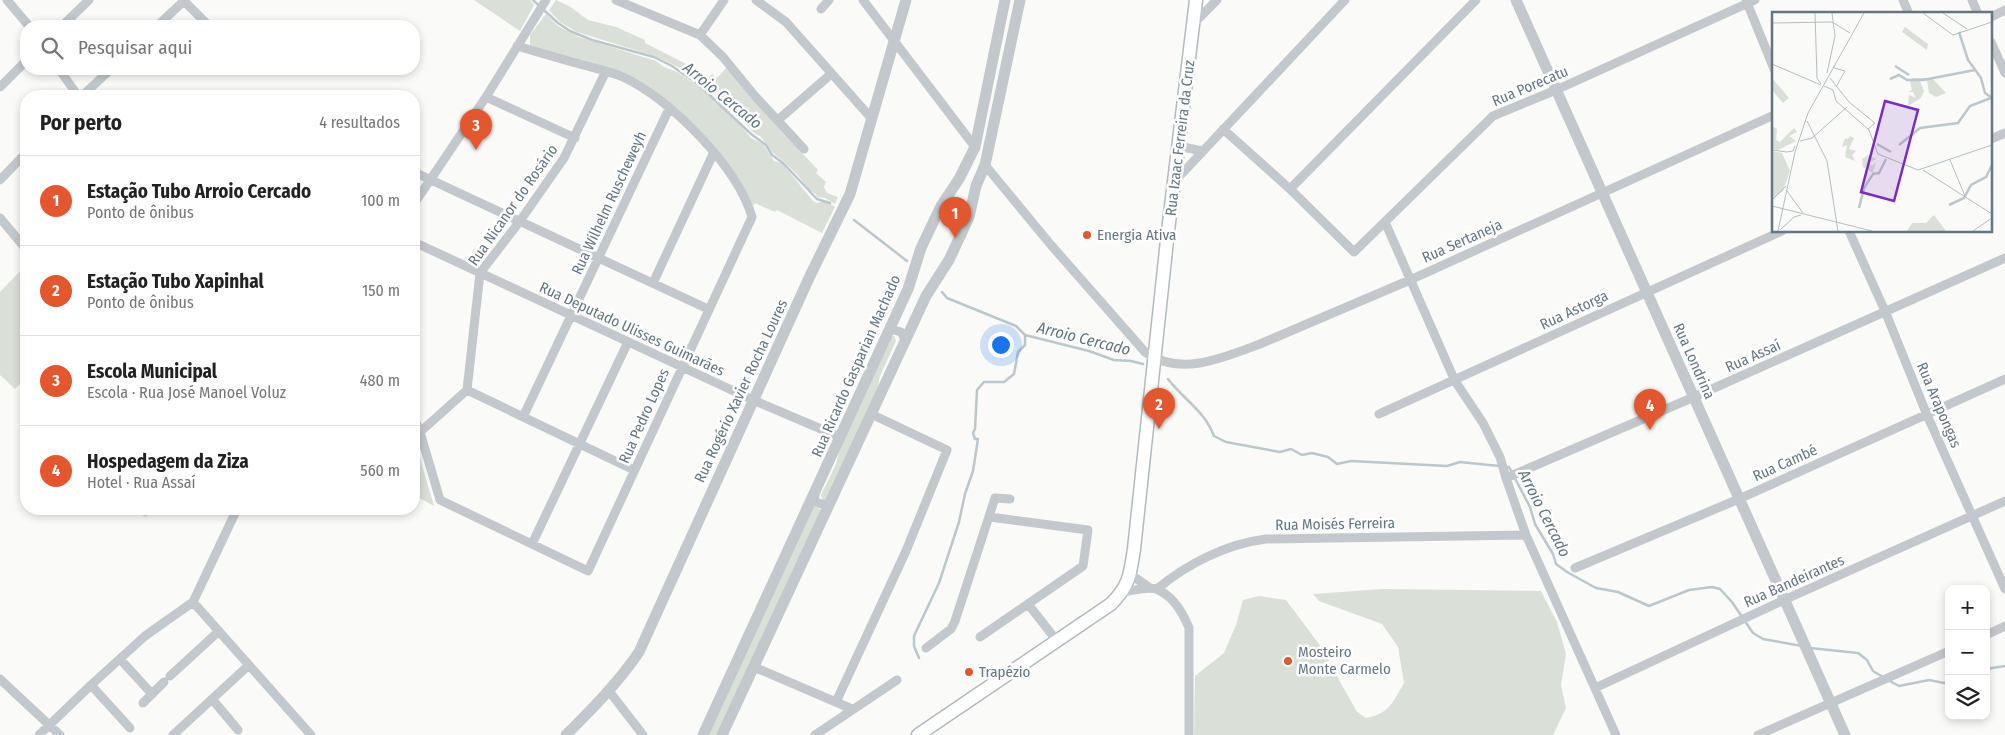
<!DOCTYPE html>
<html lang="pt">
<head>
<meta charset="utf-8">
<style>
  :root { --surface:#fff; --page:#f6f6f6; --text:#222; --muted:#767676; --line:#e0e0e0; --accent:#e4572e }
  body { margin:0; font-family:"Fira Sans Condensed",sans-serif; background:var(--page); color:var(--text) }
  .controls { position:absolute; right:15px; bottom:15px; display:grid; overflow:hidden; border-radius:10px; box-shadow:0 2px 8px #0003 }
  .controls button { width:45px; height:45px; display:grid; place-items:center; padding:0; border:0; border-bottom:1px solid var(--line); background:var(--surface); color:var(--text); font:25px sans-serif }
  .you { position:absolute; left:1000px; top:344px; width:18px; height:18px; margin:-12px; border:4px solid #fff; border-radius:50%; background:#1a73e8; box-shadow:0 0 0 8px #1a73e833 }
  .badge { display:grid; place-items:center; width:32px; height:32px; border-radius:50%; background:var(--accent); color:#fff; font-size:16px; font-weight:700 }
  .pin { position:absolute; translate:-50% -41px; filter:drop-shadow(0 1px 2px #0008) }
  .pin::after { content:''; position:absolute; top:26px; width:18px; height:15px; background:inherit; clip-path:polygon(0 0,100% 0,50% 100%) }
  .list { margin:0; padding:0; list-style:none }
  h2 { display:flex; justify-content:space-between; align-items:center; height:65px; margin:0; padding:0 20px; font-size:21px }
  h2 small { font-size:16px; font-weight:400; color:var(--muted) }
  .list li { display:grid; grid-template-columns:32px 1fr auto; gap:15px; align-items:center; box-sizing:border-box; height:90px; padding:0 20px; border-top:1px solid var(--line) }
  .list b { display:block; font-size:19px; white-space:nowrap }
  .list p { margin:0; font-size:16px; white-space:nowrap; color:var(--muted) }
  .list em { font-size:16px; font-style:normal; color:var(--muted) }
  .icon { flex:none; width:28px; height:28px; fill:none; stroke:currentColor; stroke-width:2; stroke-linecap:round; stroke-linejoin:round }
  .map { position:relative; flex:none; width:2005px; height:735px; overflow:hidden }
  .search { position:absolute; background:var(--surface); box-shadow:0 2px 8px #0003; left:20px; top:20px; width:400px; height:55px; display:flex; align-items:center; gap:12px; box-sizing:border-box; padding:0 18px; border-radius:20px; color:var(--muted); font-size:19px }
  .panel { position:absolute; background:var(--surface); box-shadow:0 2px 8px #0003; left:20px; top:90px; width:400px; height:425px; border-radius:20px }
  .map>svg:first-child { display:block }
  .green { fill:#dadfd7 }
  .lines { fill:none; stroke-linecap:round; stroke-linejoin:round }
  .stream { stroke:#bbc7cb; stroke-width:2.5 }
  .secondary-casing { stroke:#b3babf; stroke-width:15 }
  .minor { stroke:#c3c8cc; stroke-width:9 }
  .tertiary { stroke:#c3c8cc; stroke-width:11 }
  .secondary { stroke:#fff; stroke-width:12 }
  .poi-dot { fill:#e4572e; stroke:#fff; stroke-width:2 }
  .labels { text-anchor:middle; stroke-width:5; stroke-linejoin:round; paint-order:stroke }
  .street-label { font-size:15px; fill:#657683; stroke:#fff }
  .poi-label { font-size:15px; fill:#657683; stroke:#fff; text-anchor:start }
  .water-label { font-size:16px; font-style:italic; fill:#60757c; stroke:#fff }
  .inset-river { fill:none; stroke:#bbc7cb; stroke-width:2.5 }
  .inset-road { fill:none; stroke:#b5bdc2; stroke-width:1 }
  .view { fill:#7b2cbf; fill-opacity:0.15; stroke:#7b2cbf; stroke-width:2.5 }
  .inset-edge { fill:none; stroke:#657683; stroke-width:2.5 }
</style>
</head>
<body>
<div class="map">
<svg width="2005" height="735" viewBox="0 0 2005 735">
  <rect width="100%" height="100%" fill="#fafaf8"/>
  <path class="green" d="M474 0H530L534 5 520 31Z
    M556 0 569 6 588 20 616 27 645 40V43L688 65 708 78 712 74 717 78 727 67 749 96 818 170 816 173 826 182 824 187 827 193 838 197 835 204 825 198 817 197 816 194 809 190 797 174 783 161 773 153 761 137 754 133 739 117 705 87 678 67 655 56 577 32 560 22 549 10Z
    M546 14 558 26 579 37 656 61 664 67 677 72 701 88 741 126 751 138 763 144 774 161 782 163 813 201 817 203 826 201 835 207 822 233 777 210 775 212 755 203 753 206 734 173 658 95 530 45V35Z
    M26 265V378L15 389 0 375V292Z
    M891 336H894L896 341 880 376 877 391 826 500 823 501 821 495 836 464 841 445Z
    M414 436V437L434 506 414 495Z
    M814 505 821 510 717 735H706Z
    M129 509H153L146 517Z
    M1382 589 1541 591 1557 622 1566 654 1561 685 1566 708 1553 735H1194L1195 676 1224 653 1236 625 1243 600 1259 596 1286 600 1319 644 1357 712 1366 718C1390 713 1392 703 1404 683L1398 647 1382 624 1319 601 1313 594Z"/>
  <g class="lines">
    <path class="stream" d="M533 0 558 23 570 31 592 40 654 57 672 66 699 85 751 134 766 145 772 155 783 163 817 199 830 203
      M854 220 907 261
      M942 292 947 298 1016 326 1025 335 1089 351 1114 360 1131 361 1143 364
      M1168 379C1184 400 1204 410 1214 436L1226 442 1280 452 1291 449 1302 455 1312 453 1328 457 1337 464 1351 461 1447 466 1460 462 1499 466
      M1505 467H1509L1530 507 1535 524 1553 554 1556 564 1567 572 1596 588 1618 592 1649 606 1689 590 1712 587 1720 589 1732 602 1753 633 1763 639 1802 646
      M1810 648 1858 653 1867 660 1873 671 1883 677
      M919 658 914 646V636L939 583 959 522 965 494 973 471 978 439H975L973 433 975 429 977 390 984 382H1004L1014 374 1018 352 1025 345V335
      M1986 669 2005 666
      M1888 680 1899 686 1929 680 1949 684"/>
    <defs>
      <path id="secondary" d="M918 735 1111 604C1130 585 1130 574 1134 549L1168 231 1196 0"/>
    </defs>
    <use href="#secondary" class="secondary-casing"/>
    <path class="minor" d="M7 0 29 26
      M183 0 206 23
      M616 0 700 35 723 57 754 95 804 149
      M756 0 786 22 872 119
      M863 0 975 147
      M1746 0 1774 69
      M1903 0 1909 14
      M1972 0 1978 14
      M821 9 829 0
      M1991 17 2005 10
      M1194 23 1217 0
      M62 26 89 0
      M157 26 185 0
      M700 35 724 0
      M1991 42 2005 73
      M59 69 78 96
      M0 87 26 61
      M82 96 111 69
      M486 97 575 138
      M778 120 831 74
      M1223 129 1290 189 1354 252 1493 116 1556 90 1755 0
      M1991 139 2005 133
      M1178 146 1202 151
      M985 165 1051 245 1145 352C1180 377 1223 358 1260 344L1410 280 1774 115
      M414 172 708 309
      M0 180 26 153
      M1174 182 1345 0
      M1290 189 1476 0
      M414 204 486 97 546 0
      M0 218 26 249
      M1385 222 1455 381 1483 423 1500 457 1506 478
      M1849 231 1885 311 1927 415 2005 589
      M414 242 753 400 840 437
      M653 283 714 152
      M890 329 901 332 905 339
      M467 390 634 470
      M1379 414 1782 231
      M523 417 669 109
      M414 418 420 432 440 500 588 571 752 217C737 166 671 100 623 77 612 72 599 69 587 66 564 60 541 53 517 46
      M420 432 467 390 480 273 520 221 564 158 606 71
      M815 493V501L821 504H829
      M532 544 628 342
      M1575 568 1739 499 2005 379
      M1130 574 1150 588
      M1157 589C1187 564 1226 544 1266 539L1526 535
      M1123 592C1132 591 1147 586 1156 589 1172 595 1183 613 1189 628V735
      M193 602 311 735
      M1028 604 1057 641
      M1986 635 2005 626
      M980 637 1083 566 1088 530 990 517
      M926 648 951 629 955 621 995 498 1010 499
      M120 659 152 694
      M754 667 852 709
      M170 676 219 631
      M0 679 60 735
      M91 685 130 728
      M1595 688 1784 600 2005 501
      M609 691 643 735
      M212 699 238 730
      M836 702 906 551 947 450 871 414
      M143 703 164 682
      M39 735 91 685 145 636 193 602 237 509
      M173 735 249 665
      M815 735 897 680
      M1616 735 1526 535 1506 478 1694 397 2005 258
      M1758 735 1949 651"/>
    <path class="tertiary" d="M1516 0 1845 735
      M566 735C592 709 618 683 639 652L809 278 850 194 906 0
      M703 735 908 289 921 248 941 206 959 179 975 147 1005 0
      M722 735 926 296 949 260 969 217 976 186 985 165 1020 0"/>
    <use href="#secondary" class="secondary"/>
  </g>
  <g class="poi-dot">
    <circle cx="1087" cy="235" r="5"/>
    <circle cx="1288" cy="661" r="5"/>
    <circle cx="969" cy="672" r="5"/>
  </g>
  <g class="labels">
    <g class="street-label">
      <text transform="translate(1530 86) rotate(-23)" y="5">Rua Porecatu</text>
      <text transform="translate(1180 138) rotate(-83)" y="5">Rua Izaac Ferreira da Cruz</text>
      <text transform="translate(609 203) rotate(-65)" y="5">Rua Wilhelm Ruscheweyh</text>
      <text transform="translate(513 205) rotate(-55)" y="5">Rua Nicanor do Rosário</text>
      <text transform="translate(1462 241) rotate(-24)" y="5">Rua Sertaneja</text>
      <text transform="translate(1574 310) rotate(-25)" y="5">Rua Astorga</text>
      <text transform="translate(632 329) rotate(25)" y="5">Rua Deputado Ulisses Guimarães</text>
      <text transform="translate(1753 356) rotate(-24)" y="5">Rua Assaí</text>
      <text transform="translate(1694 361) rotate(66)" y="5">Rua Londrina</text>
      <text transform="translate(856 366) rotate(-66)" y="5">Rua Ricardo Gasparian Machado</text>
      <text transform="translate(741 391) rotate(-65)" y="5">Rua Rogério Xavier Rocha Loures</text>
      <text transform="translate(1939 405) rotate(67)" y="5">Rua Arapongas</text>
      <text transform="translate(644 416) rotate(-66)" y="5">Rua Pedro Lopes</text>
      <text transform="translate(1785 463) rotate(-24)" y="5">Rua Cambé</text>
      <text transform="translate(1335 524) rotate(-1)" y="5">Rua Moisés Ferreira</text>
      <text transform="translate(1794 581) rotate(-24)" y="5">Rua Bandeirantes</text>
    </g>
    <g class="poi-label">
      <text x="1097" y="240">Energia Ativa</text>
      <text x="1298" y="657">Mosteiro<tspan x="1298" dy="17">Monte Carmelo</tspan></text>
      <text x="979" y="677">Trapézio</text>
    </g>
    <g class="water-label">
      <text transform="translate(723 95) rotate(39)" y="6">Arroio Cercado</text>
      <text transform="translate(1084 338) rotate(14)" y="6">Arroio Cercado</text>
      <text transform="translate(1545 513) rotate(63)" y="6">Arroio Cercado</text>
    </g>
  </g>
  <g transform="translate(1772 12)">
    <rect width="220" height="220" fill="#fafaf8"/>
    <path d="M133 15 156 32 155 38 130 20ZM0 66 17 86 11 91 0 78ZM141 66H160L174 81 164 85 157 81 155 68 148 69 152 79 149 86 136 94 137 83 144 86 141 80H136L140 78 138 69ZM0 114 5 117 4 128 8 130 22 116 25 120 17 124 24 129 6 138 0 137ZM78 124 82 126 77 137 84 139 80 143 83 149 73 145 75 133 70 135 73 126 76 127ZM0 139 10 141 18 159 11 179 0 187ZM96 143 104 147 97 151 100 154 104 150 101 161 91 155 90 147ZM162 203 174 219H135L140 211H154Z" fill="#dadfd7"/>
    <path class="inset-river" d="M187 20 196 48 209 66 213 81 220 86M123 54 137 63M118 67 127 63 135 68H151L203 58M105 132 119 140M127 133 148 116 186 111 198 94 219 86M177 193 192 186 199 173 214 165 220 153M87 196 92 176 101 162 107 161 114 147"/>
    <path class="inset-road" d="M43 1 45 66 49 72M151 1 181 23 220 10M171 1 195 17M0 11 60 10 78 21M0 52 49 73M62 56 73 59 64 75M55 61 63 24 60 1M58 66 77 90 103 111 96 117M52 74 61 78 64 89 97 118 106 142 146 158 220 133M35 109 55 149 66 219M28 129 40 126 75 95M0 138 15 140 21 139 23 134M178 148 193 184M151 158 220 202M15 179 31 201M0 188 14 174M0 194 100 219M8 218 22 205 29 203M6 219 23 140 36 101 92 1M201 219 220 206"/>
    <path class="view" d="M113 89 146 98 122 189 89 180Z"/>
    <rect width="220" height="220" class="inset-edge"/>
  </g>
</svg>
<div class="controls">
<button>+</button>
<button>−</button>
<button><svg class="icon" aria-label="layers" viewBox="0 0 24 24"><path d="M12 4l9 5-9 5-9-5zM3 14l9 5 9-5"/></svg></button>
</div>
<div class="you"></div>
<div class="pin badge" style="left:955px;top:238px">1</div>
<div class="pin badge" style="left:1159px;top:429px">2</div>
<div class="pin badge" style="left:476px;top:150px">3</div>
<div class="pin badge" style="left:1650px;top:430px">4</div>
<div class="search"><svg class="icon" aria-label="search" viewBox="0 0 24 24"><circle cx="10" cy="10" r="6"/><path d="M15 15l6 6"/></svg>Pesquisar aqui</div>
<section class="panel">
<h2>Por perto<small>4 resultados</small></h2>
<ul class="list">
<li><span class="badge">1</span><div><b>Estação Tubo Arroio Cercado</b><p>Ponto de ônibus</p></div><em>100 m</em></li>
<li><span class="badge">2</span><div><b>Estação Tubo Xapinhal</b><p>Ponto de ônibus</p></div><em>150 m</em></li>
<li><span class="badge">3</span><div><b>Escola Municipal</b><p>Escola · Rua José Manoel Voluz</p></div><em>480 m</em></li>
<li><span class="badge">4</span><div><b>Hospedagem da Ziza</b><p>Hotel · Rua Assaí</p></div><em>560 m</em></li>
</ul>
</section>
</div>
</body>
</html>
